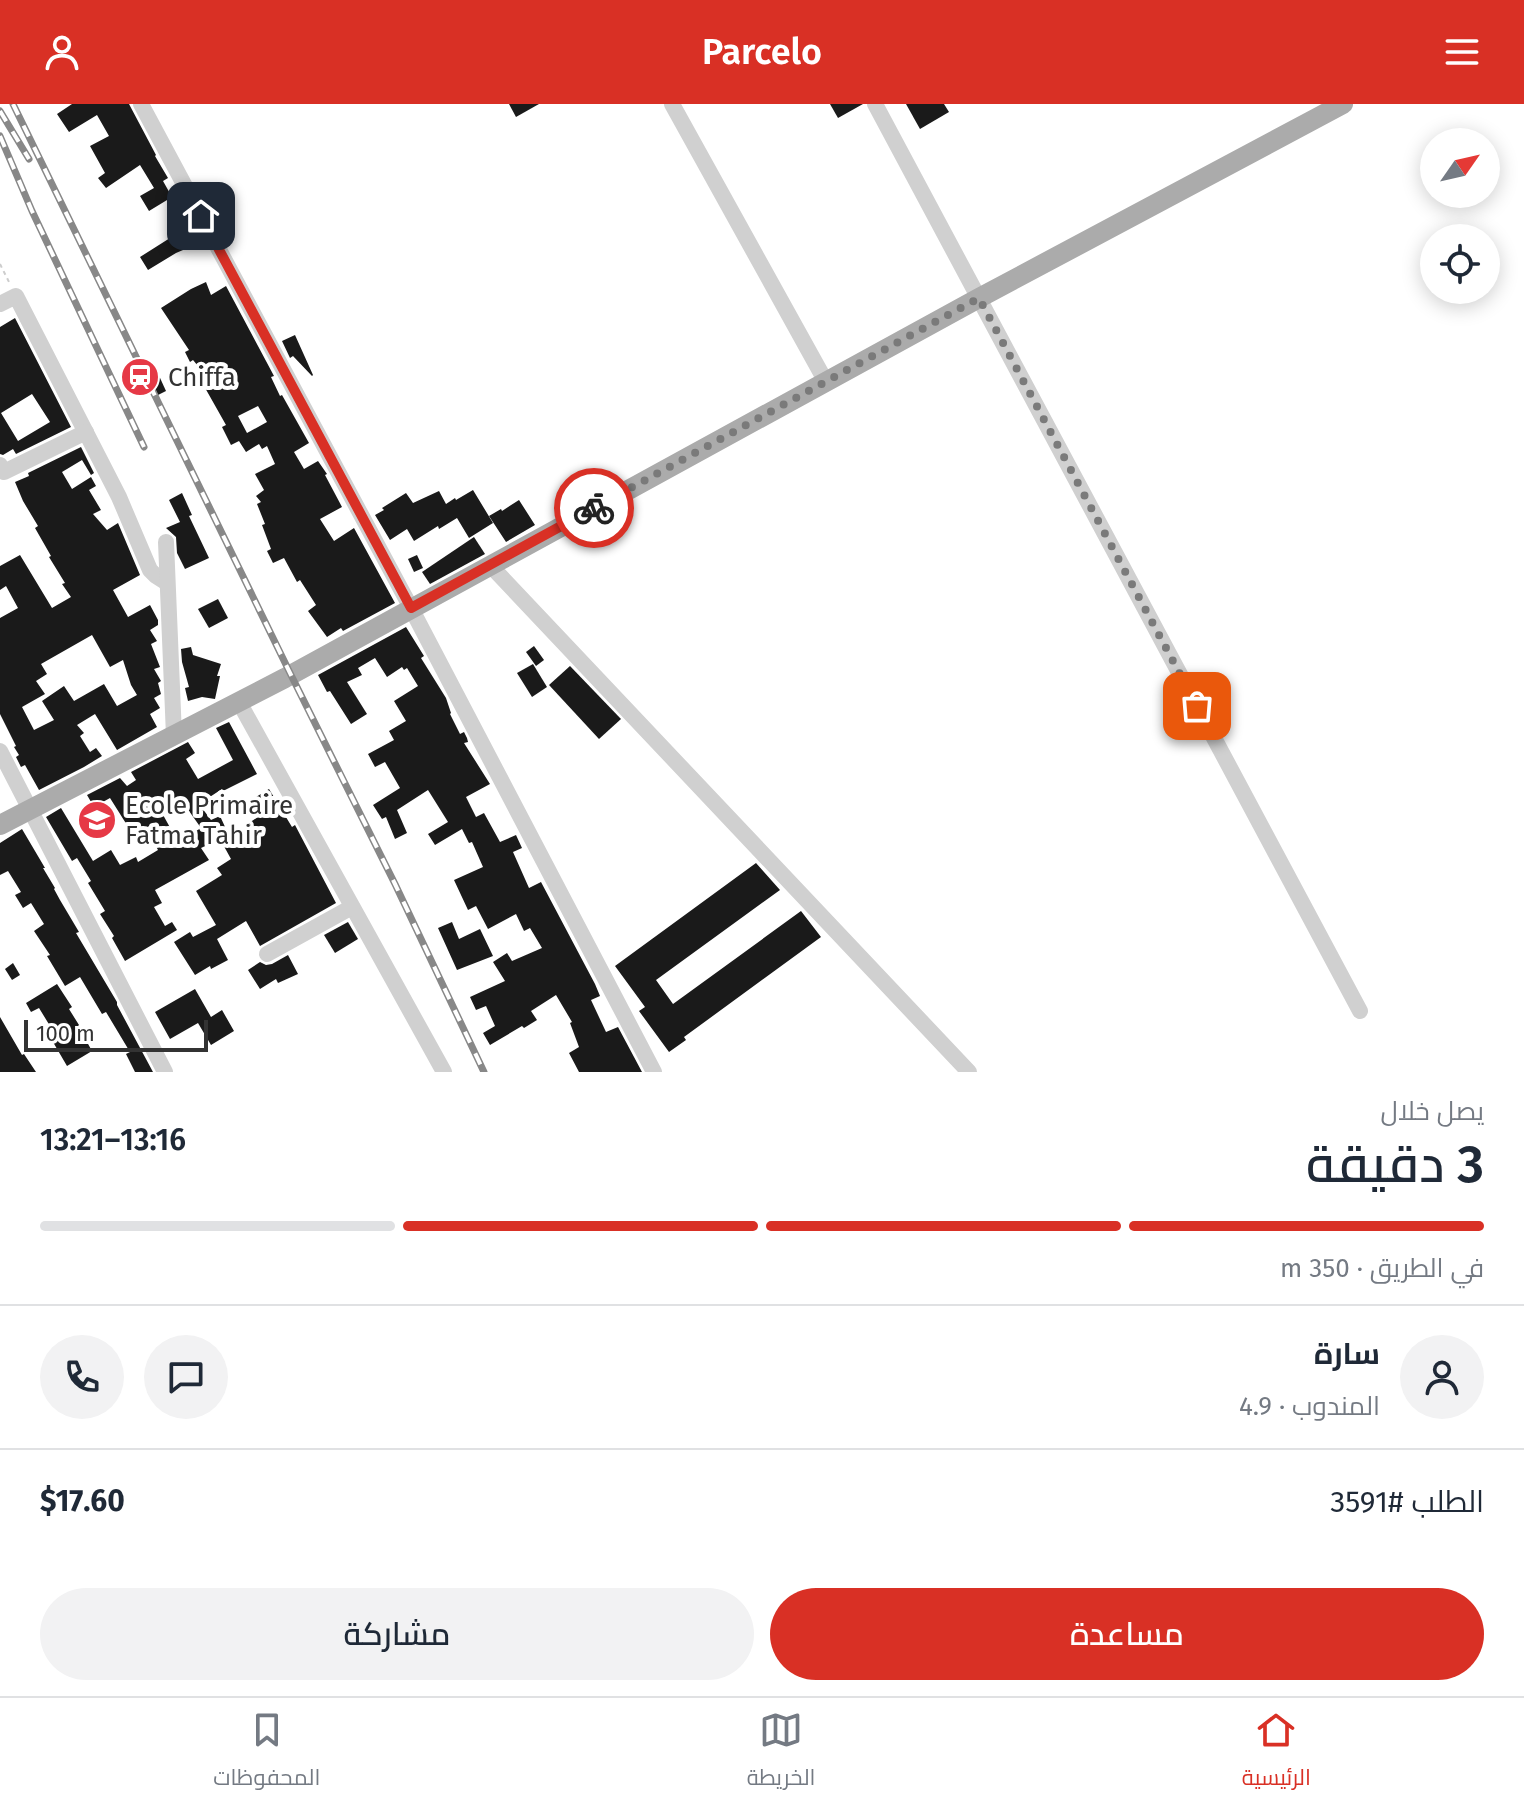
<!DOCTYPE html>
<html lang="ar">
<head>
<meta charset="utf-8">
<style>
  body { margin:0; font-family:"Fira Sans",Cairo,sans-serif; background:#f2f2f3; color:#1f2937; direction:rtl; height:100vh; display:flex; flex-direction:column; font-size:30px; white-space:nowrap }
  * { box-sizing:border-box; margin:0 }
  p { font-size:26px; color:#747a83 }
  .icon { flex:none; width:44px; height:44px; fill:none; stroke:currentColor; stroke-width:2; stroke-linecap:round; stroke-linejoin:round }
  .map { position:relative; height:968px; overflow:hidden; direction:ltr }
  .panel { display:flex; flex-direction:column; background:#fff; flex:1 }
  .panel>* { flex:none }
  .needle { width:52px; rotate:56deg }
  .buttons { position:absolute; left:1420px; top:24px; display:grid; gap:16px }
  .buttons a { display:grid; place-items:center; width:80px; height:80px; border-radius:50%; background:#fff; box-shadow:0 4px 20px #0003; font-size:40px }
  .scale { position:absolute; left:24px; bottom:20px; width:184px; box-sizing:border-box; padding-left:8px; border:4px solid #333; border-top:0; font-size:22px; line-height:28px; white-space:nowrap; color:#333; -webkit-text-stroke:6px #fff; paint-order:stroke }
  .pin { position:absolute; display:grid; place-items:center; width:68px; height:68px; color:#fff; margin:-34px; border-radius:16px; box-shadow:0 4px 12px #0006 }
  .courier { position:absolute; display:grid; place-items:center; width:80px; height:80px; margin:-40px; border:6px solid #d93025; border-radius:50%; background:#fff; color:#222; box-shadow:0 2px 10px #0007 }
  .headline em { font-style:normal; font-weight:600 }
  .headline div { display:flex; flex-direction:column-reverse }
  .headline { display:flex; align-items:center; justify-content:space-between; height:136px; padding:0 40px }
  h1 { font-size:52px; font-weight:600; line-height:60px }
  .bar { display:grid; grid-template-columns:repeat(4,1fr); gap:12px 8px; align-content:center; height:96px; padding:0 40px }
  .bar i { height:10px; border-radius:6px; background:#e0e1e3 }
  .bar .current { background:#d93025 }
  .bar p { grid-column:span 4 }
  .line { display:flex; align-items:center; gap:20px; padding:0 40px; border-top:2px solid #e0e1e3 }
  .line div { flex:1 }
  .round { display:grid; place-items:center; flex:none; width:84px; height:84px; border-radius:42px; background:#f2f2f3 }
  .primary-button { display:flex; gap:16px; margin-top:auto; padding:16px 40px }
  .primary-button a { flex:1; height:92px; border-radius:48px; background:#d93025; color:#fff; font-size:32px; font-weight:600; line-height:92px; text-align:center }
  .primary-button a+a { background:#f2f2f3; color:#1f2937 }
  header { display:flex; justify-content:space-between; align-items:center; height:104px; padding:0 40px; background:#d93025; color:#fff; font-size:36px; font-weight:600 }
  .dock { display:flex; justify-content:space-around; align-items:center; height:112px; border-top:2px solid #e0e1e3; background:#fff; font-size:22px; color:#747a83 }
  .dock a { display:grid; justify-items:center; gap:4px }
  .dock .current { color:#d93025 }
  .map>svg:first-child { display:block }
</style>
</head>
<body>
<header><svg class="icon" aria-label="menu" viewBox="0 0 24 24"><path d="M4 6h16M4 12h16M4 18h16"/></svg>Parcelo<svg class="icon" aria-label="person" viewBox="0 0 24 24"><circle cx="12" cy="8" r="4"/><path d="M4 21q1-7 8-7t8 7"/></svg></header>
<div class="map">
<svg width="1524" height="968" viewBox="0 0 1524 968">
  <rect width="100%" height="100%" fill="#fff"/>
  <g fill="#1a1a1a" fill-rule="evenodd">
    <path d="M72 0H129L156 51 155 52 168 74 163 77 172 93 149 107 140 92 154 84 140 61 106 84 98 74 105 69 90 42 109 32 97 11 69 28 57 10Z"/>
    <path d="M509 0H539L516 13Z"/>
    <path d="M830 0H863L838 14Z"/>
    <path d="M906 0H944L949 8 920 25Z"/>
    <path d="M191 126 197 140 176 149 148 166 140 153 170 134 171 135Z"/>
    <path d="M206 178 211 191 226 182 274 272 271 273 280 292 282 291 309 339 294 348 304 365 318 357 327 370 325 371 342 403 320 415 334 437 354 424 395 499 343 527 341 524 327 533 308 507 316 501 300 476 297 478 284 454 273 459 267 447 271 445 262 421 265 420 257 400 261 398 256 392 264 386 255 370 275 360 267 342 262 345 259 340 246 348 239 337 231 341 222 323 226 321 204 282 206 281 198 262 193 256 190 258 185 248 189 246 161 204 191 185ZM258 302 267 318 247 329 238 312Z"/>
    <path d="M15 214 71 323 16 350 13 345 3 351 0 350V223ZM32 290 50 318 18 337 1 309Z"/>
    <path d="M295 231 313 271 312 272 293 252 290 254 282 237Z"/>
    <path d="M155 263 166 287 158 291 146 267Z"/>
    <path d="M81 343 94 369 91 371 82 356 62 368 72 385 91 373 96 382 89 386 101 406 93 410 107 426 118 419 140 471 113 486 128 513 150 501 158 516V521L150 526 157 537 151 540 160 563 154 565 161 577 158 579 161 590 154 594 160 604 150 610 157 623 117 646 95 610 77 621 84 629 80 632 90 648 96 644 102 652 84 663 39 686 25 661 21 663 16 653 19 651 14 643 16 642 0 610V514L18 504 6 482 0 486V462L20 451 52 504 71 493 62 480 65 479 49 453 51 452 35 424 38 422 23 397 15 378 29 372 28 369ZM92 531 110 563 123 556 131 581 137 591 117 602 104 580 74 597 64 582 42 597 54 616 34 626 22 603 45 590 36 577 47 570 41 560Z"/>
    <path d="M473 386 493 419 469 434 457 414 439 425 438 422 414 437 407 425 390 436 375 411 384 406 382 404 406 389 413 399 439 387 446 400 455 394 456 396Z"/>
    <path d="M182 389 192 411 189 412 209 454 185 465 177 449 176 433 166 424 180 418 169 396Z"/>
    <path d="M519 396 535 421 506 438 489 412 501 405 502 407Z"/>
    <path d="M474 433 485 450 430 480 422 468Z"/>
    <path d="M417 451 423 464 414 468 408 455Z"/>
    <path d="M218 495 228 514 209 524 198 505Z"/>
    <path d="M406 523 424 552 421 554 446 594 451 609 450 610 460 630 464 628 467 634 468 638 464 639 490 680 466 693 476 713 484 709 500 738 516 731 522 744 513 748 529 784 541 778 595 880 600 892 591 896 606 928 618 923 642 968H579L569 949 579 943 570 919 572 918 556 891 531 907 537 916 524 924 522 922 490 941 483 929 495 922 486 902 476 906 470 893 505 877 493 858 507 849 512 857 542 844 530 824 524 827 516 810 488 825 476 802 468 806 454 776 483 763 472 738 469 739 462 725 435 741 428 730 448 718 428 686 397 706 407 729 395 735 386 713 382 715 373 701 400 684 385 658 375 663 368 650 394 636 389 627 406 617 394 597 418 582 407 564 404 566 402 563 387 573 375 554 358 564 362 571 347 578 367 610 351 620 330 587 327 588 318 571Z"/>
    <path d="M534 542 544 556 536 562 526 548Z"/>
    <path d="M191 543 193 551 221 560 217 572H220L215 595 202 593 188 597 185 584 189 583 182 558 181 545Z"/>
    <path d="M533 560 547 583 532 593 517 569Z"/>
    <path d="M570 562 621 615 599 635 549 581Z"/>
    <path d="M229 618 257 670 223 687 222 685 199 700 211 716 220 712 232 738 256 730 249 719 258 713 248 698 269 685 292 723 295 721 336 799 260 842 246 817 217 835 228 856 211 865 210 862 195 871 174 838 190 828 193 833 216 821 196 787 222 771 217 764 231 755 220 735 201 744 209 756 155 786 162 799 154 803 165 822 172 818 177 826 125 857 112 834 114 832 100 810 105 807 88 779 91 777 77 754 72 757 46 713 61 704 93 757 111 746 120 761 136 753 138 758 158 746 149 730 137 737 110 694 94 703 87 691 120 674 127 682 136 676 131 668 188 638 195 649 186 655 198 675 233 656 216 624ZM182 697 201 724 178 738 162 709Z"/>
    <path d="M22 725 45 764H43L55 784 54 785 60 796 79 828 76 829 117 898V901L153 968H135L126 950 130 948 106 908 102 910 80 873 65 882 47 852 50 851 34 827 44 820 31 799 23 804 15 791 21 788 8 767 0 771V739Z"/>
    <path d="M756 759 780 786 656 876 673 900 801 807 821 833 684 933 686 936 669 948 639 907 645 903 615 862Z"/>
    <path d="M348 818 358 835 335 849 324 831Z"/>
    <path d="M452 818 459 835 480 825 493 852 457 866 438 824Z"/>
    <path d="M288 851 298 870 278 879 276 875 260 885 248 866 260 858 266 861 272 860Z"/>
    <path d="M13 859 20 871 12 876 5 865Z"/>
    <path d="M57 880 72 903 69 905 79 921 78 922 92 947 67 962 53 938 58 935 39 904 31 908 26 899Z"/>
    <path d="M195 885 211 913 222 906 234 927 211 941 198 919 170 935 155 908Z"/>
    <path d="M0 913 22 951 24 950 36 968H0Z"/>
  </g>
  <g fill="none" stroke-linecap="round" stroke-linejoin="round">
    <path stroke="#cdcdcd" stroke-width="2" stroke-dasharray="4 4" stroke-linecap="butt" d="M0 160 10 180"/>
    <g stroke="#d0d0d0" stroke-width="16">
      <path d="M141 0 411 504 654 968"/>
      <path d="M672 0 826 278"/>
      <path d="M875 0 1360 907"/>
      <path d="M0 200 16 192 119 393 150 466 156 472 167 479"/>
      <path d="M0 361 4 368 86 328"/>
      <path d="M166 438 174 632"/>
      <path d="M490 461 969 968"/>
      <path d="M239 598 444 968"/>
      <path d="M0 647 165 968"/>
      <path d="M267 850 352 803"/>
    </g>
    <path stroke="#ababab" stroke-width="20" d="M0 721 285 574 979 194 1343 0"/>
    <defs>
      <g id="rail">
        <path d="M13 0 291 571 395 780 484 968"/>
        <path d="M0 7 29 55"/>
        <path d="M0 32 32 107 144 343"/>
      </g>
    </defs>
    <use href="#rail" stroke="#888" stroke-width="7"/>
    <use href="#rail" stroke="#fff" stroke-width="4" stroke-dasharray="12" stroke-linecap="butt"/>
  </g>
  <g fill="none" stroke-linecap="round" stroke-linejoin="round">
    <path stroke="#7a7a7a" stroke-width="8" stroke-dasharray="0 14.4" d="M594 404 979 194 1197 602"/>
    <path stroke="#d93025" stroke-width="10" d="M201 112 411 504 594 404"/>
  </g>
  <defs>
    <symbol id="station-disc" viewBox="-11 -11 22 22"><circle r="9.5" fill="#e63946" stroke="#fff"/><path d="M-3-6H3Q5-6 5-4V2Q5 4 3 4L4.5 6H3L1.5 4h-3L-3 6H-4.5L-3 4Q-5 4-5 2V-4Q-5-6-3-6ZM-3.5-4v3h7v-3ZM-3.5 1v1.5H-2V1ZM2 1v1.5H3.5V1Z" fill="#fff"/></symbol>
    <symbol id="school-disc" viewBox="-11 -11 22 22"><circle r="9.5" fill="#e63946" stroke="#fff"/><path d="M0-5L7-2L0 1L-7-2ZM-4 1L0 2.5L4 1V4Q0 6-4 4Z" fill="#fff"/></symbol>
  </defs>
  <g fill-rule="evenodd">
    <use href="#station-disc" x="118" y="251" width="44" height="44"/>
    <use href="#school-disc" x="75" y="694" width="44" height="44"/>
  </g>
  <g text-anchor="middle" stroke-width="8" stroke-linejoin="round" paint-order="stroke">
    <g font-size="26" fill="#333" stroke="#fff" text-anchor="start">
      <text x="168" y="282">Chiffa</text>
      <text x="125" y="710">Ecole Primaire<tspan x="125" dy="30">Fatma Tahir</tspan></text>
    </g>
  </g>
</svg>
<div class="buttons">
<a><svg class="needle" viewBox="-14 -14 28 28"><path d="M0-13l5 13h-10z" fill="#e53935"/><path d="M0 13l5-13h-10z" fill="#747a83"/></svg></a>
<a><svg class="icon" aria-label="locate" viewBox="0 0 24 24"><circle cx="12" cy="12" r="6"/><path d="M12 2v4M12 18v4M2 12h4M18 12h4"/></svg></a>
</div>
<div class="scale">100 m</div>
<div class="pin" style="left:1197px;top:602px;background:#ea580c"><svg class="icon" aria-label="bag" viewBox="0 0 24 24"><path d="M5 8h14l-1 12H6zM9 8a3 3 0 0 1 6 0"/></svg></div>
<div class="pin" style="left:201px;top:112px;background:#1f2937"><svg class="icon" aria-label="home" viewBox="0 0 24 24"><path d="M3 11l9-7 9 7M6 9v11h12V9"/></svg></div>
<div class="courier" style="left:594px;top:404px"><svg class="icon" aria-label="bike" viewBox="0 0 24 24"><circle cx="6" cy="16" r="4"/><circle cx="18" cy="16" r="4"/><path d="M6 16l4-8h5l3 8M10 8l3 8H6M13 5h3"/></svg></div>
</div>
<section class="panel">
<div class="headline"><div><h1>3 دقيقة</h1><p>يصل خلال</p></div><em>13:16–13:21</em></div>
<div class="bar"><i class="current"></i><i class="current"></i><i class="current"></i><i></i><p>في الطريق · 350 m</p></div>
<div class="line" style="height:144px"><a class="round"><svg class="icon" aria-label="person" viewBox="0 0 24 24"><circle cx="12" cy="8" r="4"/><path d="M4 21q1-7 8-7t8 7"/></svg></a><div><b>سارة</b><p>المندوب · 4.9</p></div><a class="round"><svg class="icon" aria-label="chat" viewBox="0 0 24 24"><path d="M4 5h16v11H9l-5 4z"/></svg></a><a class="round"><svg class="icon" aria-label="phone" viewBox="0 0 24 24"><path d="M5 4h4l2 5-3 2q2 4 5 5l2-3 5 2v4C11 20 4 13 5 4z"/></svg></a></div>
<div class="line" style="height:104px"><div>الطلب #3591</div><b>$17.60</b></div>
<div class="primary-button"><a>مساعدة</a><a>مشاركة</a></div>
</section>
<nav class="dock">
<a class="current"><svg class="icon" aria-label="home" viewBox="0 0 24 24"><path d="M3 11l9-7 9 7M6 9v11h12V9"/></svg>الرئيسية</a>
<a><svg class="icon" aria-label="map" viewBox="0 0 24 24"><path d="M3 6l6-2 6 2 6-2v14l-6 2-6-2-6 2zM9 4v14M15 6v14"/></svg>الخريطة</a>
<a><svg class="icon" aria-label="saved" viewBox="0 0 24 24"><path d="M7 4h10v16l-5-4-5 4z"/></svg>المحفوظات</a>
</nav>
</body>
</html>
